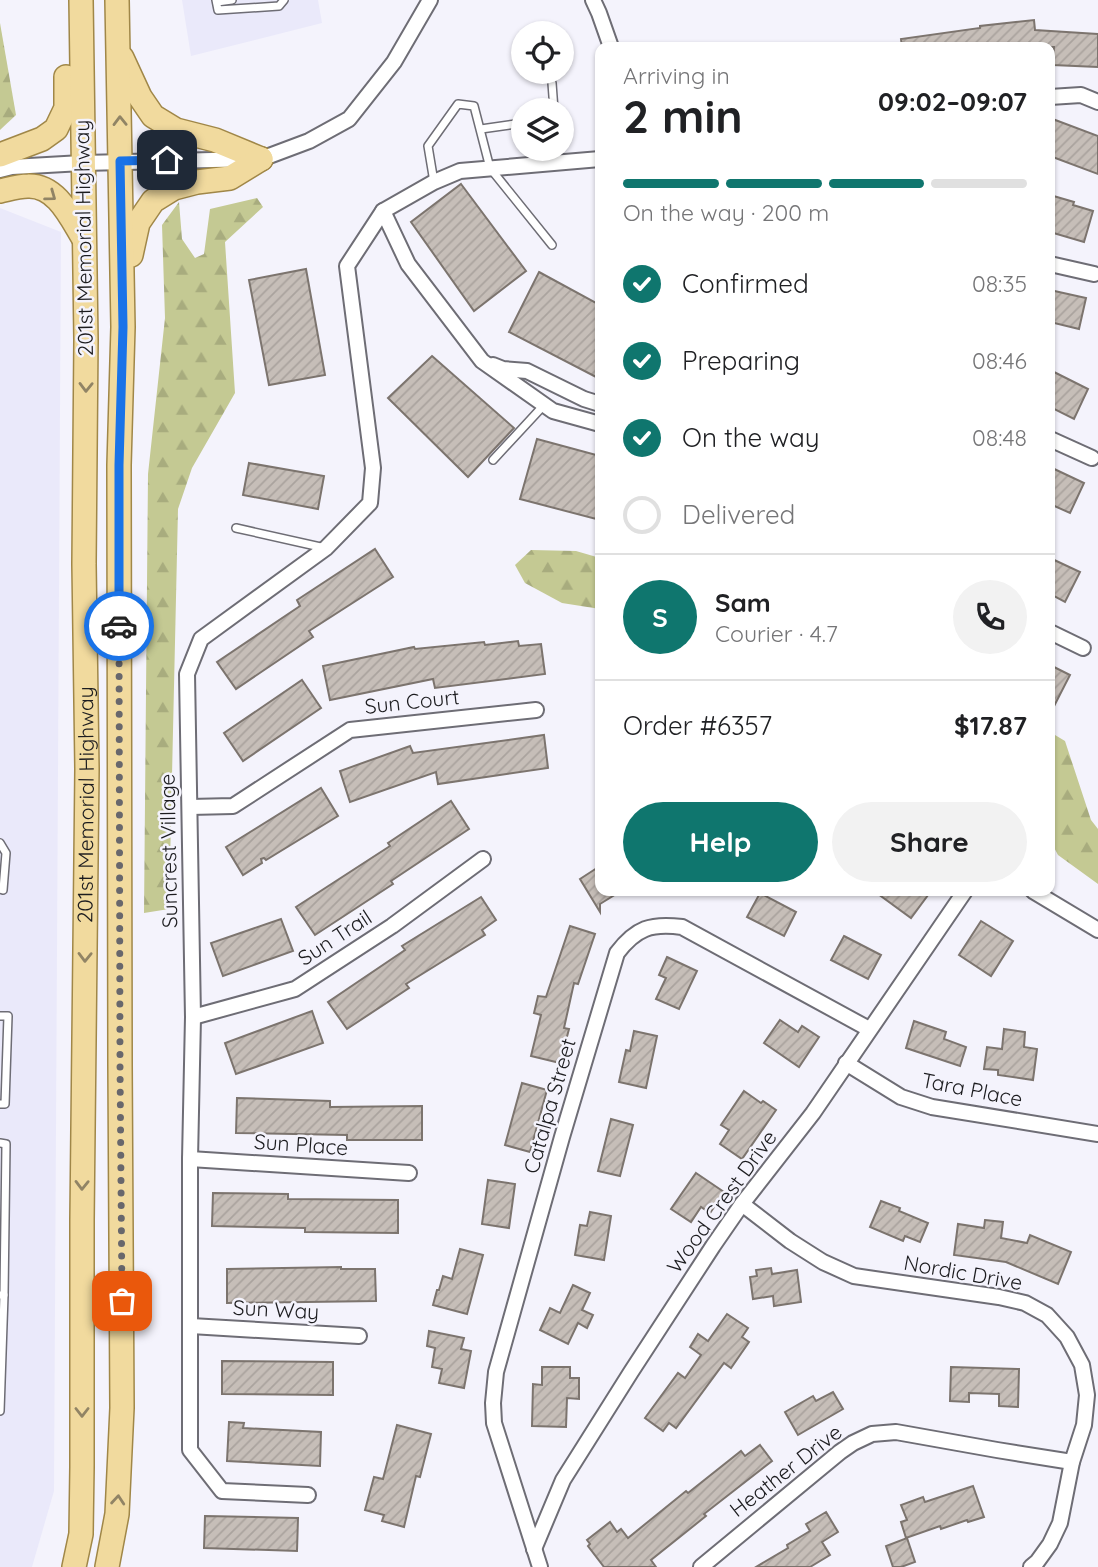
<!DOCTYPE html>
<html lang="en">
<head>
<meta charset="utf-8">
<style>
  body { margin:0; font-family:Quicksand,sans-serif; background:#f2f2f2; color:#202124; height:100vh; display:flex; flex-direction:column; font-size:26px; white-space:nowrap }
  * { box-sizing:border-box; margin:0 }
  p { font-size:23px; color:#757577 }
  .icon { flex:none; width:38px; height:38px; fill:none; stroke:currentColor; stroke-width:2; stroke-linecap:round; stroke-linejoin:round }
  .map { position:relative; flex:1; overflow:hidden }
  .drawer { position:absolute; left:595px; top:42px; width:460px; height:854px; display:flex; flex-direction:column; background:#fff; border-radius:14px; box-shadow:0 2px 5px #0004 }
  .drawer>* { flex:none }
  .controls { position:absolute; left:511px; top:21px; display:grid; gap:14px }
  .controls a { display:grid; place-items:center; width:63px; height:63px; border-radius:50%; background:#fff; box-shadow:0 2px 5px #0004; font-size:35px }
  .pin { position:absolute; display:grid; place-items:center; width:60px; height:60px; color:#fff; margin:-30px; border-radius:14px; box-shadow:0 4px 10px #0006 }
  .courier { position:absolute; display:grid; place-items:center; width:70px; height:70px; margin:-35px; border:5px solid #1a73e8; border-radius:50%; background:#fff; color:#222; box-shadow:0 2px 9px #0007 }
  .headline em { font-style:normal; font-weight:700 }
  .headline div { display:flex; flex-direction:column-reverse }
  .headline { display:flex; align-items:center; justify-content:space-between; height:119px; padding:0 28px }
  h1 { font-size:46px; font-weight:700; line-height:52px }
  .bar { display:grid; grid-template-columns:repeat(4,1fr); gap:10px 7px; align-content:center; height:84px; padding:0 28px }
  .bar i { height:9px; border-radius:5px; background:#e0e0e0 }
  .bar .on { background:#0f766e }
  .bar p { grid-column:span 4 }
  .line { display:flex; align-items:center; gap:18px; padding:0 28px; border-top:2px solid #e0e0e0 }
  .line div { flex:1 }
  .round { display:grid; place-items:center; flex:none; width:74px; height:74px; border-radius:37px; background:#f2f2f2 }
  ol { padding:0 28px; list-style:none }
  li { display:flex; align-items:center; gap:21px; height:77px }
  li p { margin-inline-start:auto }
  li .icon { padding:7px; border-radius:50%; background:#0f766e; color:#fff; stroke-width:4 }
  li:last-child { color:#757577 }
  li i { width:38px; height:38px; border:4px solid #e0e0e0; border-radius:50% }
  .action { display:flex; gap:14px; margin-top:auto; padding:14px 28px }
  .action a { flex:1; height:80px; border-radius:42px; background:#0f766e; color:#fff; font-size:28px; font-weight:700; line-height:80px; text-align:center }
  .action a+a { background:#f2f2f2; color:#202124 }
  .map>svg:first-child { display:block }
</style>
</head>
<body>
<div class="map">
<svg width="1098" height="1567" viewBox="0 0 1098 1567">
  <defs>
    <pattern id="forest-firs" width="22" height="20" patternUnits="userSpaceOnUse" patternTransform="scale(1.75)"><rect width="22" height="20" fill="#c4c993"/><path d="M5 1l3.5 6h-7zM16 11l3.5 6h-7z" fill="#a8ac7e"/></pattern>
    <pattern id="building-hatch" width="6" height="6" patternUnits="userSpaceOnUse" patternTransform="scale(1.75)"><rect width="6" height="6" fill="#c6beb8"/><path d="M-1 1l2-2M0 6l6-6M5 7l2-2" fill="none" stroke="#aaa39e"/></pattern>
  </defs>
  <rect width="100%" height="100%" fill="#f4f3fc"/>
  <g fill="#eae9fa">
    <path d="M182 0H318L322 23 191 56Z"/>
    <path d="M0 208 61 232 54 1491 32 1567H0Z"/>
  </g>
  <g fill="url(#forest-firs)">
    <path d="M0 23 16 115 0 130Z"/>
    <path d="M257 198 263 207 225 242 235 393 192 468 178 509 169 909 144 913 148 474 165 318 162 225 179 202 182 239 195 258 204 254 210 209Z"/>
    <path d="M531 550 576 551 600 558V609L562 603 525 583 515 565Z"/>
    <path d="M1050 732 1065 741 1091 820 1098 829V884L1058 855 1050 840Z"/>
  </g>
  <g fill="url(#building-hatch)" stroke="#7c746e" stroke-width="2">
    <path d="M1034 20 1035 30 1098 34V67L1053 65 1054 47H902L901 39 980 28V26Z"/>
    <path d="M1050 118 1098 136V174L1050 156Z"/>
    <path d="M461 184 526 271 474 311 411 222Z"/>
    <path d="M1050 195 1074 202 1073 205 1093 211 1084 242 1050 232Z"/>
    <path d="M306 269 325 375 269 385 249 280Z"/>
    <path d="M539 272 600 305V379L509 332Z"/>
    <path d="M1050 290 1086 298 1079 329 1050 322Z"/>
    <path d="M432 356 514 428 468 477 388 398Z"/>
    <path d="M1050 370 1088 389 1074 419 1050 407Z"/>
    <path d="M537 439 600 456V520L520 499Z"/>
    <path d="M249 463 324 476 318 509 243 495Z"/>
    <path d="M1050 467 1084 483 1070 513 1050 504Z"/>
    <path d="M375 549 393 577 309 631 313 637 236 689 217 662 300 606 297 600Z"/>
    <path d="M1050 558 1080 572 1065 602 1050 594Z"/>
    <path d="M518 641 519 646 541 644 545 674 435 688 433 679 330 700 323 666 414 647 415 649 484 642 485 645Z"/>
    <path d="M1050 665 1070 675 1050 714Z"/>
    <path d="M302 680 321 708 243 761 224 733Z"/>
    <path d="M544 735 548 768 438 784 436 772 350 802 340 771 410 746 413 753Z"/>
    <path d="M321 788 338 816 266 860 264 858 261 859 262 863 243 875 226 847Z"/>
    <path d="M451 801 469 829 391 881 393 884 315 935 296 907 390 846 388 843Z"/>
    <path d="M600 866V891H621L600 904V912L580 879Z"/>
    <path d="M874 891H931L911 918Z"/>
    <path d="M760 893 796 912 784 936 747 917Z"/>
    <path d="M481 897 496 920 482 930 485 935 406 984 409 988 347 1029 328 1002 405 950 402 946Z"/>
    <path d="M281 919 293 951 223 976 211 943Z"/>
    <path d="M981 921 1013 941 991 976 959 955Z"/>
    <path d="M570 926 595 934 578 984 574 983 564 1028 569 1029 560 1063 531 1056 541 1015 534 1013 538 996 546 997Z"/>
    <path d="M844 936 881 955 868 979 831 960Z"/>
    <path d="M667 957 697 971 679 1009 656 999 666 978 659 975Z"/>
    <path d="M312 1011 323 1043 236 1074 225 1043Z"/>
    <path d="M780 1020 798 1032 802 1026 819 1037 799 1067 764 1043Z"/>
    <path d="M914 1021 946 1032 944 1039 966 1047 960 1066 906 1048Z"/>
    <path d="M1004 1029 1025 1032 1024 1047 1037 1049 1033 1080 998 1075V1070L984 1069 987 1047 1002 1049Z"/>
    <path d="M634 1031 657 1036 646 1088 619 1082 626 1050 630 1051Z"/>
    <path d="M522 1083 547 1090 530 1152 505 1145Z"/>
    <path d="M744 1091 761 1103 763 1101 776 1110 742 1159 720 1144 729 1130 721 1125Z"/>
    <path d="M237 1098 330 1101V1107L422 1106V1140H347V1135L236 1133Z"/>
    <path d="M611 1119 633 1125 620 1176 598 1171Z"/>
    <path d="M696 1173 724 1192 710 1213 701 1207 691 1222 671 1209Z"/>
    <path d="M488 1180 515 1184 509 1228 482 1224Z"/>
    <path d="M213 1193 288 1194V1199L398 1200V1233L305 1232V1228L212 1226Z"/>
    <path d="M881 1201 900 1208 899 1211 928 1223 920 1242 905 1236 903 1241 870 1227Z"/>
    <path d="M590 1212 611 1216 604 1260 575 1255 580 1225 587 1226Z"/>
    <path d="M985 1220 1003 1222 1001 1238 1027 1243 1030 1235 1071 1252 1058 1284 1006 1262 954 1255 958 1224 984 1228Z"/>
    <path d="M460 1249 483 1255 467 1314 433 1305 437 1290H439L443 1276 452 1279Z"/>
    <path d="M341 1267V1269H375L376 1301 227 1303V1269Z"/>
    <path d="M771 1268 772 1274 797 1270 801 1302 774 1306 773 1296 753 1299 750 1277 757 1276 756 1270Z"/>
    <path d="M573 1285 590 1293 582 1310 593 1315 587 1328 578 1323 568 1344 540 1330 550 1308 560 1313Z"/>
    <path d="M727 1314 748 1328 742 1337 749 1342 731 1368 724 1363 676 1428 669 1423 663 1431 645 1418 678 1373 685 1378 701 1355 690 1347 698 1334 708 1341Z"/>
    <path d="M429 1331 464 1338 461 1349 471 1351 464 1388 439 1383 442 1369 432 1367 435 1348 427 1346Z"/>
    <path d="M222 1361 333 1362V1395L222 1394Z"/>
    <path d="M542 1367H570V1378H579V1399L567 1398 566 1427 532 1426 533 1384 542 1385Z"/>
    <path d="M951 1367 1019 1369 1018 1407 999 1406V1394L969 1393V1402L950 1401Z"/>
    <path d="M833 1392 843 1409 798 1435 785 1412 813 1396 816 1401Z"/>
    <path d="M229 1422 244 1423 243 1428 321 1432 320 1466 227 1461Z"/>
    <path d="M397 1425 431 1434 420 1477 416 1476 404 1527 382 1521 384 1515 365 1510 374 1477 383 1479Z"/>
    <path d="M760 1445 772 1461 704 1514 706 1516 651 1560 656 1567H604L588 1546 590 1544 587 1540 610 1522 617 1532 621 1529 628 1538 686 1491 688 1493 741 1451 745 1456Z"/>
    <path d="M973 1486 984 1517 968 1522 967 1520 941 1529 940 1526 906 1538 901 1522 907 1520 901 1505 923 1497 925 1502Z"/>
    <path d="M826 1512 838 1532 822 1542 830 1555 810 1567H756L788 1548 787 1545 810 1531 806 1524Z"/>
    <path d="M205 1516 298 1518 297 1551 204 1548Z"/>
    <path d="M907 1538 915 1562 901 1567H893L886 1546Z"/>
  </g>
  <g fill="none" stroke-linecap="round" stroke-linejoin="round">
    <defs>
      <g id="service">
        <path d="M216 0 218 10 279 6 284 0"/>
        <path d="M217 2 232 0"/>
        <path d="M552 83 554 110"/>
        <path d="M481 129 523 123"/>
        <path d="M434 182 428 146 458 104 474 106 490 168 552 245"/>
        <path d="M493 460 544 405"/>
        <path d="M236 528 325 548"/>
        <path d="M0 843 6 853 3 890 0 889"/>
        <path d="M0 1016H8L5 1104H0"/>
        <path d="M0 1143 6 1144 4 1295"/>
        <path d="M0 1411 4 1295H1"/>
      </g>
      <g id="minor">
        <path d="M593 0 599 13 611 47"/>
        <path d="M1050 97 1081 95 1098 102"/>
        <path d="M0 170 12 167 82 163 261 159 309 141 349 119 394 62 430 0"/>
        <path d="M383 211 408 264 482 361 553 411 600 424"/>
        <path d="M1050 264 1094 274"/>
        <path d="M493 365 503 369 527 371 584 399 600 404"/>
        <path d="M1050 439 1092 458"/>
        <path d="M1050 632 1083 648"/>
        <path d="M190 807 233 806 350 730 536 710"/>
        <path d="M1033 891 1098 930"/>
        <path d="M193 1017 295 989 392 926 483 859"/>
        <path d="M846 1063 901 1097 932 1107 1098 1134"/>
        <path d="M190 1159 409 1173"/>
        <path d="M742 1204 790 1241 823 1262 854 1276 999 1297 1025 1303 1047 1315 1067 1337 1082 1365 1087 1395 1084 1425 1072 1462 1060 1523 1050 1544 1037 1562 1031 1567"/>
        <path d="M191 1326 359 1336"/>
        <path d="M308 1495 222 1491 190 1450V1159L193 1017 187 674 201 639 326 548 370 503 373 468 347 266 383 211 434 182 460 171 600 159"/>
        <path d="M534 1549 563 1480 631 1372 713 1246 742 1204 813 1113 965 891"/>
        <path d="M540 1567 494 1423 493 1403 496 1372 562 1137 617 953C636 928 651 923 682 927L869 1029"/>
        <path d="M701 1567 840 1452 853 1443 872 1434 896 1432 997 1450 1072 1462"/>
      </g>
      <g id="primary">
        <path d="M122 58 140 97 153 116 176 130 215 140 261 159"/>
        <path d="M0 155 42 139 56 129 66 108V77"/>
        <path d="M0 191C9 189 19 186 28 186 57 185 71 218 84 239"/>
        <path d="M131 255 138 223 153 201 174 188 197 182 230 178 261 159"/>
        <path id="s1" d="M74 1567 81 1534 82 1467V1220L87 769 84 564 86 340 81 0"/>
        <path d="M107 1567 117 1514 122 1408 120 1064 119 465 123 327 117 0"/>
      </g>
    </defs>
    <use href="#service" stroke="#6e6d75" stroke-width="10"/>
    <use href="#minor" stroke="#6e6d75" stroke-width="18"/>
    <use href="#primary" stroke="#a08748" stroke-width="26"/>
    <use href="#service" stroke="#fff" stroke-width="7"/>
    <use href="#minor" stroke="#fff" stroke-width="14"/>
    <use href="#primary" stroke="#f1da9e" stroke-width="23"/>
  </g>
  <defs><path id="oneway-chevron" d="M-2-3.5L2.5 0L-2 3.5" fill="none" stroke-width="1.6" stroke-linecap="round" stroke-linejoin="round" transform="scale(1.75)"/></defs>
  <g stroke="#918465">
    <use href="#oneway-chevron" transform="translate(120 121) rotate(-91)"/>
    <use href="#oneway-chevron" transform="translate(51 196) rotate(36)"/>
    <use href="#oneway-chevron" transform="translate(86 387) rotate(91)"/>
    <use href="#oneway-chevron" transform="translate(85 957) rotate(91)"/>
    <use href="#oneway-chevron" transform="translate(82 1185) rotate(91)"/>
    <use href="#oneway-chevron" transform="translate(82 1412) rotate(90)"/>
    <use href="#oneway-chevron" transform="translate(118 1500) rotate(-85)"/>
  </g>
  <g fill="none" stroke-linecap="round" stroke-linejoin="round">
    <path stroke="#68676c" stroke-width="7" stroke-dasharray="0 12.6" d="M119 626 120 1064 122 1301"/>
    <path stroke="#1a73e8" stroke-width="9" d="M119 626V465L123 327 120 161 167 160"/>
  </g>
  <g text-anchor="middle" stroke-width="5" stroke-linejoin="round" paint-order="stroke">
    <g font-size="21" fill="#1c1c1f" stroke="#f4f3fc">
      <text transform="translate(84 238) rotate(-91)" y="7">201st Memorial Highway</text>
      <text transform="translate(412 702) rotate(-6)" y="7">Sun Court</text>
      <text dy="7" stroke="none"><textPath href="#s1" startOffset="763">201st Memorial Highway</textPath></text>
      <text transform="translate(169 851) rotate(-91)" y="7">Suncrest Village</text>
      <text transform="translate(335 938) rotate(-33)" y="7">Sun Trail</text>
      <text transform="translate(972 1090) rotate(11)" y="7">Tara Place</text>
      <text transform="translate(550 1106) rotate(-74)" y="7">Catalpa Street</text>
      <text transform="translate(301 1145) rotate(4)" y="7">Sun Place</text>
      <text transform="translate(722 1202) rotate(-54)" y="7">Wood Crest Drive</text>
      <text transform="translate(963 1273) rotate(10)" y="7">Nordic Drive</text>
      <text transform="translate(276 1310) rotate(3)" y="7">Sun Way</text>
      <text transform="translate(786 1471) rotate(-38)" y="7">Heather Drive</text>
    </g>
  </g>
</svg>
<div class="controls">
<a><svg class="icon" aria-label="locate" viewBox="0 0 24 24"><circle cx="12" cy="12" r="6"/><path d="M12 2v4M12 18v4M2 12h4M18 12h4"/></svg></a>
<a><svg class="icon" aria-label="layers" viewBox="0 0 24 24"><path d="M12 4l9 5-9 5-9-5zM3 14l9 5 9-5"/></svg></a>
</div>
<div class="pin" style="left:122px;top:1301px;background:#ea580c"><svg class="icon" aria-label="bag" viewBox="0 0 24 24"><path d="M5 8h14l-1 12H6zM9 8a3 3 0 0 1 6 0"/></svg></div>
<div class="pin" style="left:167px;top:160px;background:#1f2937"><svg class="icon" aria-label="home" viewBox="0 0 24 24"><path d="M3 11l9-7 9 7M6 9v11h12V9"/></svg></div>
<div class="courier" style="left:119px;top:626px"><svg class="icon" aria-label="car" viewBox="0 0 24 24"><path d="M5 17H2v-5l4-1 3-4h7l3 4 3 1v5h-3M9 17h6M6 11h13"/><circle cx="7" cy="17" r="2"/><circle cx="17" cy="17" r="2"/></svg></div>
<section class="drawer">
<div class="headline"><div><h1>2 min</h1><p>Arriving in</p></div><em>09:02–09:07</em></div>
<div class="bar"><i class="on"></i><i class="on"></i><i class="on"></i><i></i><p>On the way · 200 m</p></div>
<ol>
<li><svg class="icon" aria-label="check" viewBox="0 0 24 24"><path d="M5 12l5 5 9-10"/></svg>Confirmed<p>08:35</p></li>
<li><svg class="icon" aria-label="check" viewBox="0 0 24 24"><path d="M5 12l5 5 9-10"/></svg>Preparing<p>08:46</p></li>
<li><svg class="icon" aria-label="check" viewBox="0 0 24 24"><path d="M5 12l5 5 9-10"/></svg>On the way<p>08:48</p></li>
<li><i></i>Delivered</li>
</ol>
<div class="line" style="height:126px"><b class="round" style="background:#0f766e;color:#fff">S</b><div><b>Sam</b><p>Courier · 4.7</p></div><a class="round"><svg class="icon" aria-label="phone" viewBox="0 0 24 24"><path d="M5 4h4l2 5-3 2q2 4 5 5l2-3 5 2v4C11 20 4 13 5 4z"/></svg></a></div>
<div class="line" style="height:91px"><div>Order #6357</div><b>$17.87</b></div>
<div class="action"><a>Help</a><a>Share</a></div>
</section>
</div>
</body>
</html>
